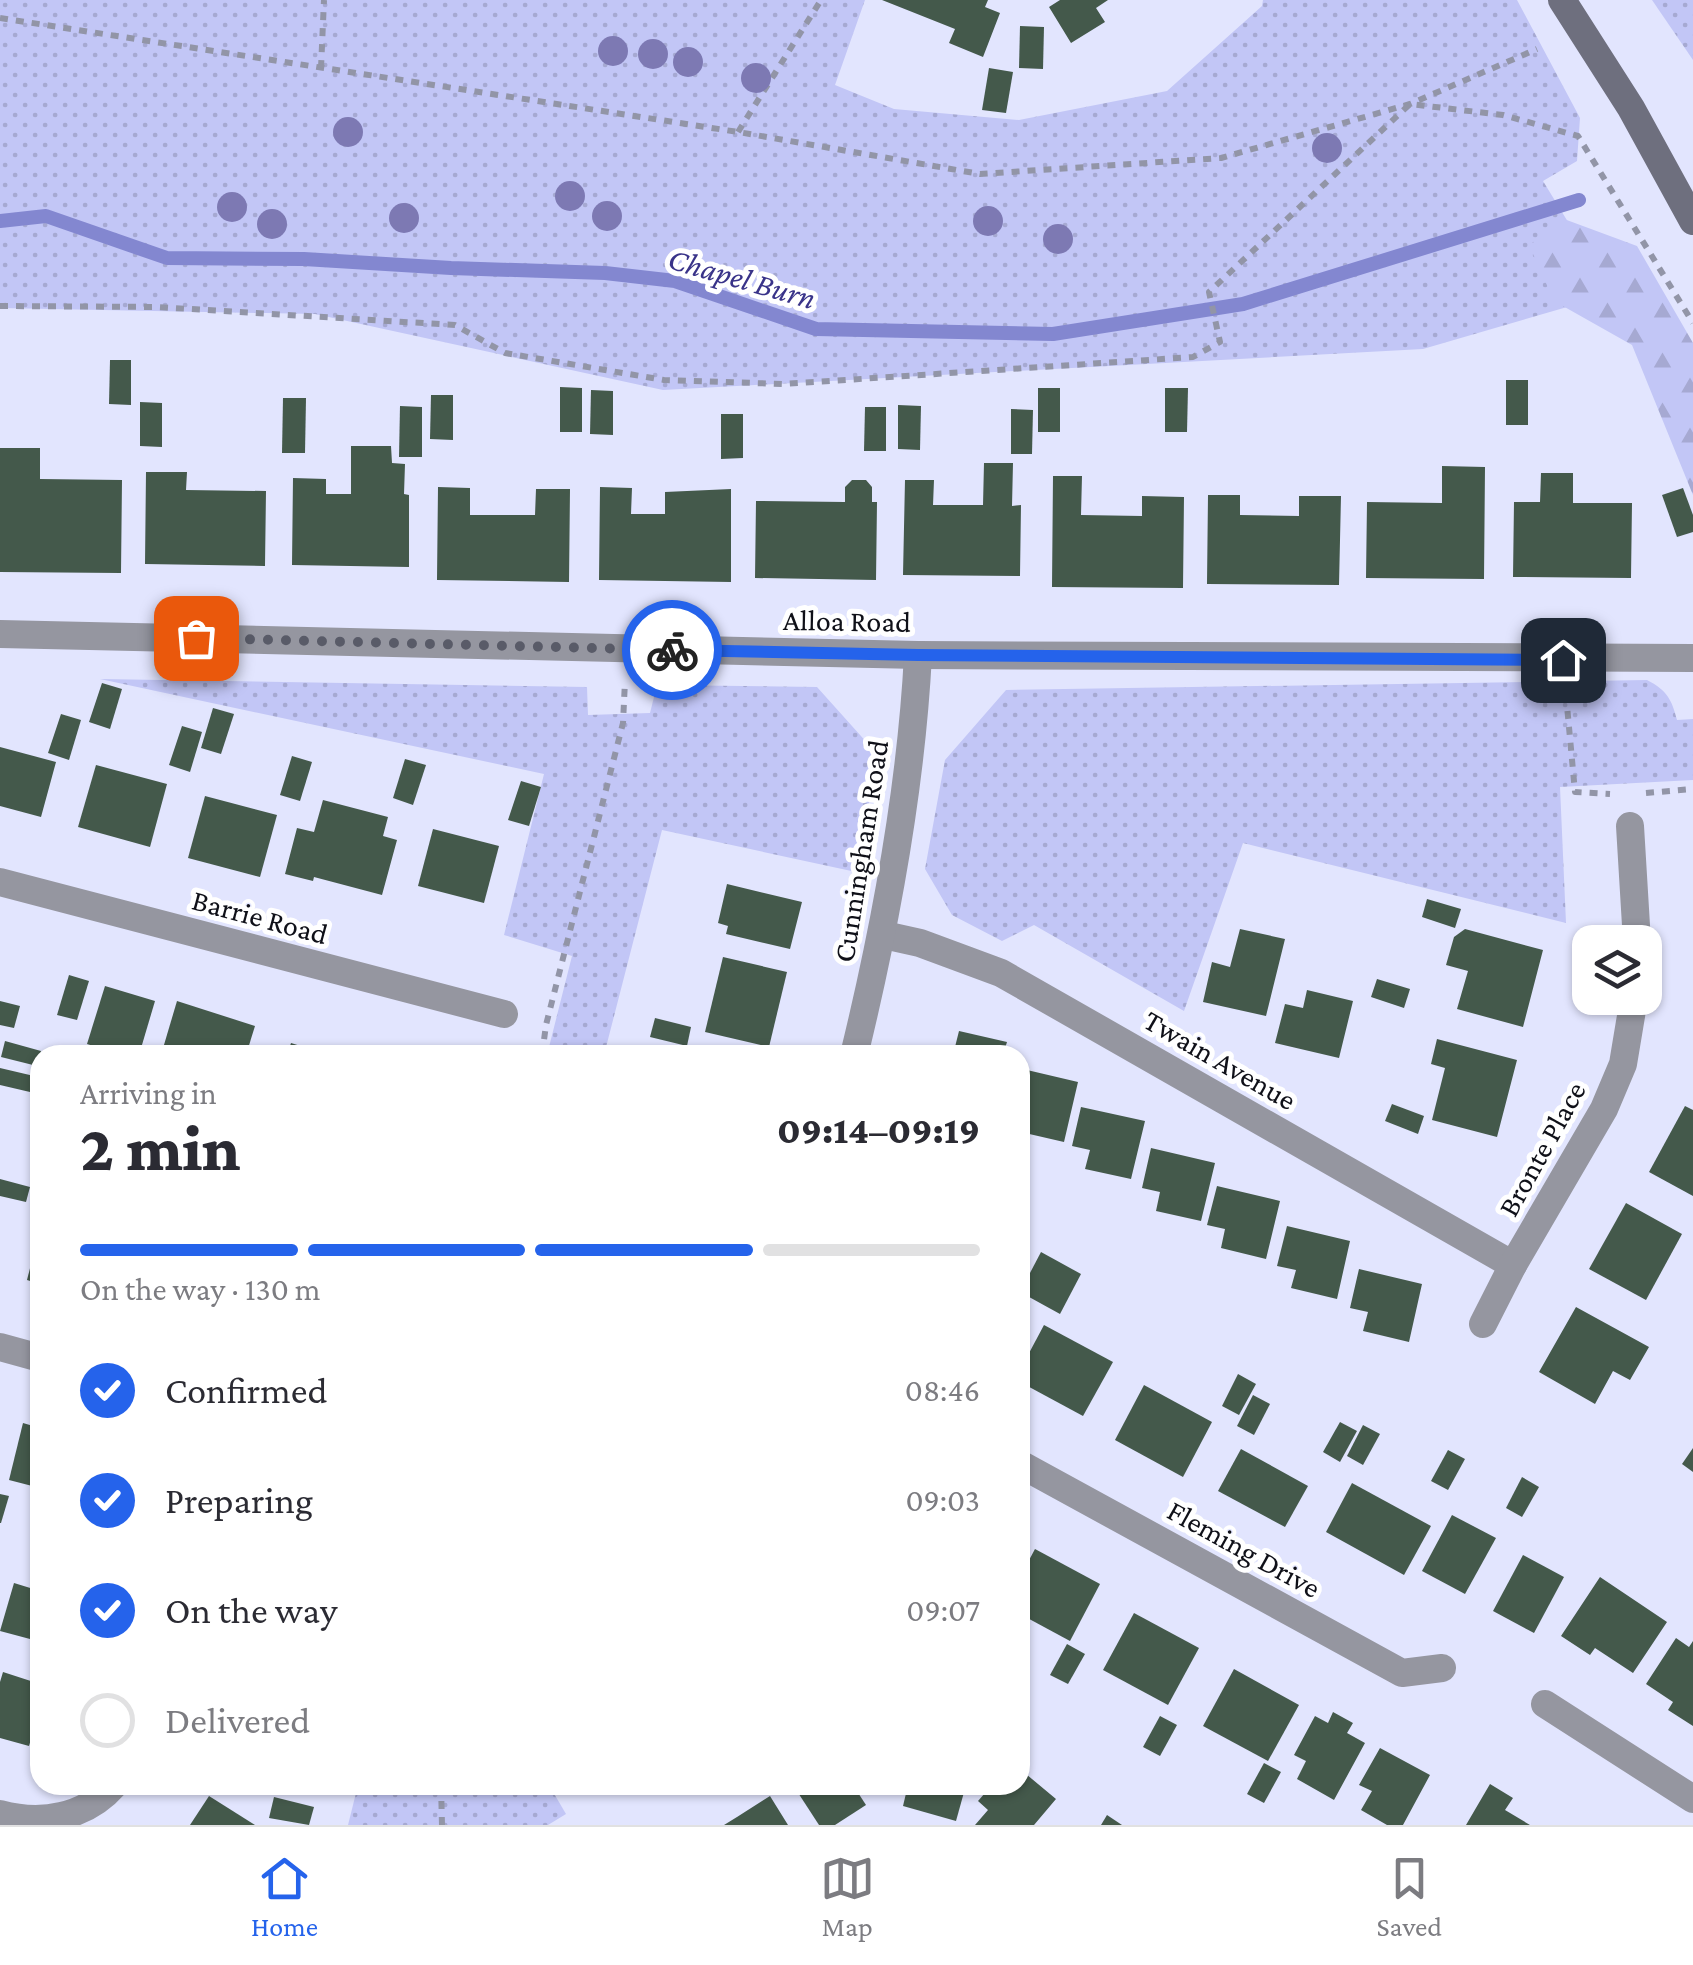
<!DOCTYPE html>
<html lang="en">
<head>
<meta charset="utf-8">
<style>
  body { margin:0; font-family:"Crimson Pro",serif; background:#f7f7f7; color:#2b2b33; height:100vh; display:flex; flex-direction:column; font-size:38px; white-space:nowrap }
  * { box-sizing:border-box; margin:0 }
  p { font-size:32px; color:#7c7c81 }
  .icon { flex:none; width:55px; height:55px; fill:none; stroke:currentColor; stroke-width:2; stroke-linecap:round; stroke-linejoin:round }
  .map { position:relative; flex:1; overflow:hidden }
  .side { position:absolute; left:30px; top:1045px; width:1000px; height:750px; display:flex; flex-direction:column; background:#fff; border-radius:30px; box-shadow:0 2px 8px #0004 }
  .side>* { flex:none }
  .buttons { position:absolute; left:1572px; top:925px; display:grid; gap:20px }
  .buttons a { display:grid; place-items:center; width:90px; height:90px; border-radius:20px; background:#fff; box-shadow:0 2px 8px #0004; font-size:50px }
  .pin { position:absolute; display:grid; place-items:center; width:85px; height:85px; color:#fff; margin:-42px; border-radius:20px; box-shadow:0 5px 15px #0006 }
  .courier { position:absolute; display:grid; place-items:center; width:100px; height:100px; margin:-50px; border:8px solid #2563eb; border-radius:50%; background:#fff; color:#222; box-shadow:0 2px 12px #0007 }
  .summary em { font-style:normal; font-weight:800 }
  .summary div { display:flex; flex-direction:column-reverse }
  .summary { display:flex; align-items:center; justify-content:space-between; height:170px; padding:0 50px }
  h1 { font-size:65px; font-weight:800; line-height:75px }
  .bar { display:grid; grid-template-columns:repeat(4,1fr); gap:15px 10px; align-content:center; height:120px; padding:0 50px }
  .bar i { height:12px; border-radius:8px; background:#e1e1e2 }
  .bar .active { background:#2563eb }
  .bar p { grid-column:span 4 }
  ol { padding:0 50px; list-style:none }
  li { display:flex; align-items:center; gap:30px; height:110px }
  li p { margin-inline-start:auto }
  li .icon { padding:10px; border-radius:50%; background:#2563eb; color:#fff; stroke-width:4 }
  li:last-child { color:#7c7c81 }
  li i { width:55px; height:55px; border:5px solid #e1e1e2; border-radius:50% }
  .dock { display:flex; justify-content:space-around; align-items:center; height:140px; border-top:2px solid #e1e1e2; background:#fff; font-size:28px; color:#7c7c81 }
  .dock a { display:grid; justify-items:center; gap:5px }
  .dock .active { color:#2563eb }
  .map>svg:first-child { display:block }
</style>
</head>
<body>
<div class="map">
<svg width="1693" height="1825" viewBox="0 0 1693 1825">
  <defs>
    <pattern id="grass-dots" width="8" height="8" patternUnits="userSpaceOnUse" patternTransform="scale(2.5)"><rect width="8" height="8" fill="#c2c6f6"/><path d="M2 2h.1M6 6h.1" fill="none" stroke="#a6a9d2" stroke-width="1.8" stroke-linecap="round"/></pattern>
    <pattern id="forest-firs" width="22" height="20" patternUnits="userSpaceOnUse" patternTransform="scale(2.5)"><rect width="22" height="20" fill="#c2c6f6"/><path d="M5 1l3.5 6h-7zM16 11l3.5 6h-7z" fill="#a6a9d2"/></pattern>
  </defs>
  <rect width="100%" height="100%" fill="#e2e5fe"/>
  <g fill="url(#grass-dots)">
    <path d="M0 0H865L835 85 894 109 1019 120 1167 91 1262 6 1263 0H1517L1580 118 1577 161 1543 181 1612 294 1423 349 663 390 315 314 0 308Z"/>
    <path d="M1652 0H1693V60Z"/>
    <path d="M100 679 587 687 588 715 650 713 657 685 817 687 878 755 856 872 662 830 604 1055H547L572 956 504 935 544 774Z"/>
    <path d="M1647 680C1667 690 1672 700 1677 720L1693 719V780L1560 787 1566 923 1243 843 1184 1011 1034 925 1002 941 952 915 925 869 945 760 1006 690Z"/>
    <path d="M358 1785H549L566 1814 548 1825H348Z"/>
  </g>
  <path fill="url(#forest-firs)" d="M1564 219 1637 246 1693 343V495L1632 345 1554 301 1529 245Z"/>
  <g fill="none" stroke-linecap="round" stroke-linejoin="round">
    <path stroke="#8387d0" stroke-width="14" d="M0 221 46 216 167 258 304 259 451 268 605 273 675 281 816 329 1053 334 1243 304 1579 200"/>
  </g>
  <g fill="#44594b">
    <path d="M882 0H988L985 7 1000 13 983 57 949 43 955 29Z"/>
    <path d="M1060 0H1108L1096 8 1105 22 1071 43 1049 7Z"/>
    <path d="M1020 26 1044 27 1043 69 1019 68Z"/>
    <path d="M989 68 1013 72 1006 113 982 110Z"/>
    <path d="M110 360H131V405L109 404Z"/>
    <rect x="1506" y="380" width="22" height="45"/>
    <path d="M560 387 582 388V432H560Z"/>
    <rect x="1038" y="388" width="22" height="44"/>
    <path d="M1165 388H1188L1187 432H1165Z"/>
    <path d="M591 390 613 391V435L590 434Z"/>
    <path d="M431 395H453V440L430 439Z"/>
    <path d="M283 398H306L305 453H282Z"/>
    <path d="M140 402 162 403V447L140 446Z"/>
    <path d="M898 405 921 406 920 450 898 449Z"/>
    <path d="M400 406 422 407V457H399Z"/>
    <path d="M865 407H886V451H864Z"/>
    <path d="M1011 409 1033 410 1032 454H1011Z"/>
    <path d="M721 414H743V458L721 459Z"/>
    <path d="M351 446H391L392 463 405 464 404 494 409 495V567L292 565 293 478 326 479V494H351Z"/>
    <path d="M0 448H40V479L122 480 121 573 0 572Z"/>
    <path d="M984 463H1013L1012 506 1021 505 1020 576 903 575 905 480H934L933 505H983Z"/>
    <path d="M1442 466 1485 467 1484 579 1366 578 1367 502 1442 503Z"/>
    <path d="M146 472H187L186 490 266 491 265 566 145 564Z"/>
    <path d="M1541 473H1573V503H1632L1631 578 1513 577 1514 502H1540Z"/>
    <path d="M1053 476H1082L1081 515 1142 516V496L1184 497 1183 588 1052 587Z"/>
    <path d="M852 480H866L872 487V502H877L876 580 755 578 756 501 845 502V487Z"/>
    <path d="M438 487 470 488V515H535L536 489H570L569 582 437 580Z"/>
    <path d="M600 487 632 488 631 514H665V492L731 489V582L599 580Z"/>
    <path d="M1683 488 1693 515V532L1677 537 1662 495Z"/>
    <path d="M1208 495H1240V515L1299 516V496H1341L1339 585 1207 584Z"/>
    <path d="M102 683 122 689 110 729 89 722Z"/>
    <path d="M213 708 234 714 221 754 201 748Z"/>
    <path d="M61 714 81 720 69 760 48 753Z"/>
    <path d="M182 726 202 732 190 772 169 765Z"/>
    <path d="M0 747 56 762 41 817 0 806Z"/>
    <path d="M292 756 312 762 300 801 280 795Z"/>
    <path d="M405 759 426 765 413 805 393 798Z"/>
    <path d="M96 765 167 784 150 847 78 827Z"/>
    <path d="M521 781 541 787 529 826 508 820Z"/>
    <path d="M205 796 277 815 260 877 188 858Z"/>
    <path d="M323 800 388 817 383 836 397 840 382 895 314 877 313 881 285 874 297 828 314 832Z"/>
    <path d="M433 829 499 846 484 903 418 886Z"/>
    <path d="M727 884 802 902 790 949 726 934 728 926 718 923Z"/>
    <path d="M1427 899 1461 909 1455 928 1422 917Z"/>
    <path d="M1240 929 1285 939 1266 1016 1203 1002 1212 962 1230 967Z"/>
    <path d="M1465 929 1543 950 1523 1027 1457 1009 1468 971 1446 965 1454 937Z"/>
    <path d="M723 957 787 972 769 1047 705 1032Z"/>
    <path d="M69 975 89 981 77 1020 57 1015Z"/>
    <path d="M1377 979 1410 989 1404 1008 1371 997Z"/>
    <path d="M105 986 155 1001 139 1055H122L87 1044Z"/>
    <path d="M1307 990 1353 1001 1339 1058 1275 1043 1285 1004 1303 1008Z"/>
    <path d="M0 1001 20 1006 14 1028 0 1025Z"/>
    <path d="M177 1001 255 1026 246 1055H161Z"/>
    <path d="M655 1018 691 1027 687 1046 650 1037Z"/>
    <path d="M959 1031 1007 1042 1003 1055H953Z"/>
    <path d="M1437 1039 1517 1060 1497 1137 1432 1120 1445 1068 1431 1064Z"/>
    <path d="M5 1041 41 1051 37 1066 1 1057Z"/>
    <path d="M291 1043 326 1054V1055H287Z"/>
    <path d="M0 1068 34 1076 30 1092 0 1085Z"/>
    <path d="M1027 1070 1078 1082 1064 1142 1025 1133 1020 1148V1073L1027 1074Z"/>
    <path d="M1392 1104 1424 1116 1418 1134 1385 1121Z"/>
    <path d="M1685 1106 1693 1110V1196L1649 1172Z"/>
    <path d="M1081 1107 1145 1121 1131 1179 1085 1169 1090 1150 1072 1146Z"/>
    <path d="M1151 1148 1215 1163 1201 1221 1156 1211 1160 1192 1142 1188Z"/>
    <path d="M40 1173V1207L30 1204Z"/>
    <path d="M0 1179 30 1187 26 1202 0 1196Z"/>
    <path d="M1217 1186 1280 1201 1266 1259 1221 1248 1225 1229 1207 1225Z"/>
    <path d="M1626 1203 1682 1234 1646 1300 1589 1269Z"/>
    <path d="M1287 1226 1350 1241 1337 1299 1291 1288 1296 1270 1277 1266Z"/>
    <path d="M39 1233H40V1284L27 1280Z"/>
    <path d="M1041 1252 1081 1274 1060 1314 1020 1292Z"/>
    <path d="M1359 1269 1422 1284 1409 1342 1363 1331 1368 1312 1350 1308Z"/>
    <path d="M1576 1307 1649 1347 1630 1380 1613 1371 1595 1404 1539 1372Z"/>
    <path d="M1044 1325 1113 1362 1083 1416 1020 1382V1370Z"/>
    <path d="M1238 1374 1256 1384 1239 1415 1222 1406Z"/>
    <path d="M1144 1385 1212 1422 1183 1477 1115 1440Z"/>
    <path d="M1253 1395 1270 1404 1254 1435 1237 1426Z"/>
    <path d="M1340 1422 1357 1431 1340 1462 1323 1452Z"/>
    <path d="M23 1423 40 1428V1488L9 1480Z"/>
    <path d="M1363 1425 1380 1434 1363 1465 1347 1456Z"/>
    <path d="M1693 1448V1472L1682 1464Z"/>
    <path d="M1241 1449 1308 1486 1285 1527 1218 1491Z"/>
    <path d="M1448 1450 1465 1459 1448 1490 1431 1481Z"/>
    <path d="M1522 1477 1539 1487 1522 1517 1506 1508Z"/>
    <path d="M1352 1483 1431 1526 1404 1575 1326 1532Z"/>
    <path d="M0 1494 9 1496 1 1523H0Z"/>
    <path d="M1452 1515 1496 1538 1465 1594 1422 1571Z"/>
    <path d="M1035 1549 1100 1584 1070 1641 1020 1614V1577Z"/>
    <path d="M1523 1555 1564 1577 1534 1633 1493 1611Z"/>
    <path d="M1600 1577 1667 1622 1633 1673 1595 1648 1590 1655 1561 1636Z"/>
    <path d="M14 1583 40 1591V1606L30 1639 0 1631Z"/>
    <path d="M1134 1613 1199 1648 1168 1705 1103 1670Z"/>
    <path d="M1676 1638 1689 1647 1693 1641V1726L1668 1710 1673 1702 1646 1684Z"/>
    <path d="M1067 1644 1085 1654 1068 1684 1050 1675Z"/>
    <path d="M1234 1669 1299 1705 1268 1761 1203 1726Z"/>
    <path d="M3 1672 40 1684V1720L37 1719 29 1746 0 1738V1682Z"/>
    <path d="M1333 1712 1353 1723 1347 1733 1365 1743 1334 1800 1297 1779 1306 1761 1294 1755 1315 1716 1328 1723Z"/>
    <path d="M1160 1716 1177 1725 1160 1756 1143 1747Z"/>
    <path d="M1380 1748 1430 1775 1403 1825H1387L1361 1810 1372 1791 1359 1785Z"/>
    <path d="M1264 1763 1281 1772 1264 1803 1247 1794Z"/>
    <path d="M1020 1769 1056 1799 1034 1825H975L988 1810 978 1801 992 1785 1005 1790 1009 1785H1020Z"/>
    <path d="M1490 1784 1513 1798 1505 1810 1530 1825H1466Z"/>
    <path d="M793 1785H853L866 1805 835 1825H819Z"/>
    <path d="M908 1785H966L956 1821 903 1806Z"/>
    <path d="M209 1796 255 1825H190Z"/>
    <path d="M770 1796 788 1825H724L737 1817Z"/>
    <path d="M274 1797 314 1807 309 1825 269 1818Z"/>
    <path d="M1107 1815 1122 1825H1101Z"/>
  </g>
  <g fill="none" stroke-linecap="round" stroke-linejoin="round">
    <g stroke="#9295a7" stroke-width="6" stroke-dasharray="8 8" stroke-linecap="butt">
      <path d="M0 18 738 132 980 174 1221 158 1410 104 1537 49"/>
      <path d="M321 68 324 0"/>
      <path d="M738 132 821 0"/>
      <path d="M0 306 157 307 455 325 505 353 664 380 784 384 1193 357 1220 342 1209 292 1410 104 1503 115 1578 136 1693 323"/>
      <path d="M1566 695 1575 792 1610 794"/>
      <path d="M1646 793 1693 789"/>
      <path d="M542 1055 546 1025 623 723 625 681"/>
      <path d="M441 1785 442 1825"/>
    </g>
    <g stroke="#9596a0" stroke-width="28">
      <path d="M0 634 918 655 1693 658"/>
      <path d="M1630 826 1637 942"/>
      <path d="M0 882 504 1014"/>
      <path d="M884 935 920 943 1001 973 1513 1265"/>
      <path d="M854 1055C886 924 911 790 918 655"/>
      <path d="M1483 1324 1513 1265 1604 1109 1623 1064 1634 998"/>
      <path d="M0 1347 40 1358"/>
      <path d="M1020 1464 1402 1673 1442 1668"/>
      <path d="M1545 1704 1693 1799"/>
      <path d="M0 1814C41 1825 85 1818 114 1785"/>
    </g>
    <path stroke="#6e6f7e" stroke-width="28" d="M1562 0 1631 108 1693 221"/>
  </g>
  <g fill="#7d79b3">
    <circle cx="613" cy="51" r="15"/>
    <circle cx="653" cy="54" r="15"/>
    <circle cx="688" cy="62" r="15"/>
    <circle cx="756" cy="78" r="15"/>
    <circle cx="348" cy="132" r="15"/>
    <circle cx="1327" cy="148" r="15"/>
    <circle cx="570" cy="196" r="15"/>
    <circle cx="232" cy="207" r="15"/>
    <circle cx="607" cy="216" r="15"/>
    <circle cx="404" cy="218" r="15"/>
    <circle cx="988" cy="221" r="15"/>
    <circle cx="272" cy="224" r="15"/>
    <circle cx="1058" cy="239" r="15"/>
  </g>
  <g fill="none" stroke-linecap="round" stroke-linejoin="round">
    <path stroke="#595b68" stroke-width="10" stroke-dasharray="0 18" d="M196 638 672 650"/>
    <path stroke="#2563eb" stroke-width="12" d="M672 650 918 655 1563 660"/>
  </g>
  <g text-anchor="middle" stroke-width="10" stroke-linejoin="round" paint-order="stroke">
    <g font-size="30" fill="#0f1018" stroke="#fff">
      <text transform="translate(847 621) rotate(1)" y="10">Alloa Road</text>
      <text transform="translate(861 851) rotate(-81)" y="10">Cunningham Road</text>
      <text transform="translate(260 917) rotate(15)" y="10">Barrie Road</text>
      <text transform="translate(1220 1060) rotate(30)" y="10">Twain Avenue</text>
      <text transform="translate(1542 1149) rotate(-61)" y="10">Bronte Place</text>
      <text transform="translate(1244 1549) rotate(29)" y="10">Fleming Drive</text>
    </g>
    <g font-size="32" font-style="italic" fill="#393389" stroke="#fff">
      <text transform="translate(742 278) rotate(16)" y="11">Chapel Burn</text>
    </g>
  </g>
</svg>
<div class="buttons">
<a><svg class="icon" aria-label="layers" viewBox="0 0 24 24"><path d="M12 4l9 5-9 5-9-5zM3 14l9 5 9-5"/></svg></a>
</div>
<div class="pin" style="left:196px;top:638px;background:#ea580c"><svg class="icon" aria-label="bag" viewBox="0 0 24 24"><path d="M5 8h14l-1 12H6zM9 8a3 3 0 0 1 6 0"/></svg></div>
<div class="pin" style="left:1563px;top:660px;background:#1f2937"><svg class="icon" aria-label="home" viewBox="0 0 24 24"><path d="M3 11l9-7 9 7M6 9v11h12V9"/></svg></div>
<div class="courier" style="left:672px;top:650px"><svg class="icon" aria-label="bike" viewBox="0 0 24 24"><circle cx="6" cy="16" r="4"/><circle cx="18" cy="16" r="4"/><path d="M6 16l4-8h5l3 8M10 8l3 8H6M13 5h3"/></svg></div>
<section class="side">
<div class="summary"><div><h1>2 min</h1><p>Arriving in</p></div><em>09:14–09:19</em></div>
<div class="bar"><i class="active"></i><i class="active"></i><i class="active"></i><i></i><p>On the way · 130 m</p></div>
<ol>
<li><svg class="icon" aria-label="check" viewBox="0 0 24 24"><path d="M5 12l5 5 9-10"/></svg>Confirmed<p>08:46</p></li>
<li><svg class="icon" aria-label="check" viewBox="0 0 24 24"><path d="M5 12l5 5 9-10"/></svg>Preparing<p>09:03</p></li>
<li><svg class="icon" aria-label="check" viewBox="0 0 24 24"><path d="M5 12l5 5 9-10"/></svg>On the way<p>09:07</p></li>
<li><i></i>Delivered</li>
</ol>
</section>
</div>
<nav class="dock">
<a class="active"><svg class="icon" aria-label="home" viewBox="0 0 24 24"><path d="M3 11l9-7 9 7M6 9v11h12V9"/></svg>Home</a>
<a><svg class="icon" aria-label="map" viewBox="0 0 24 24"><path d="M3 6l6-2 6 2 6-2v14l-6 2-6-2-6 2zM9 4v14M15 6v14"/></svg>Map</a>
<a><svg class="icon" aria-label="saved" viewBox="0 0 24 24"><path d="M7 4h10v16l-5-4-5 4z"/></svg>Saved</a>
</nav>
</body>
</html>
